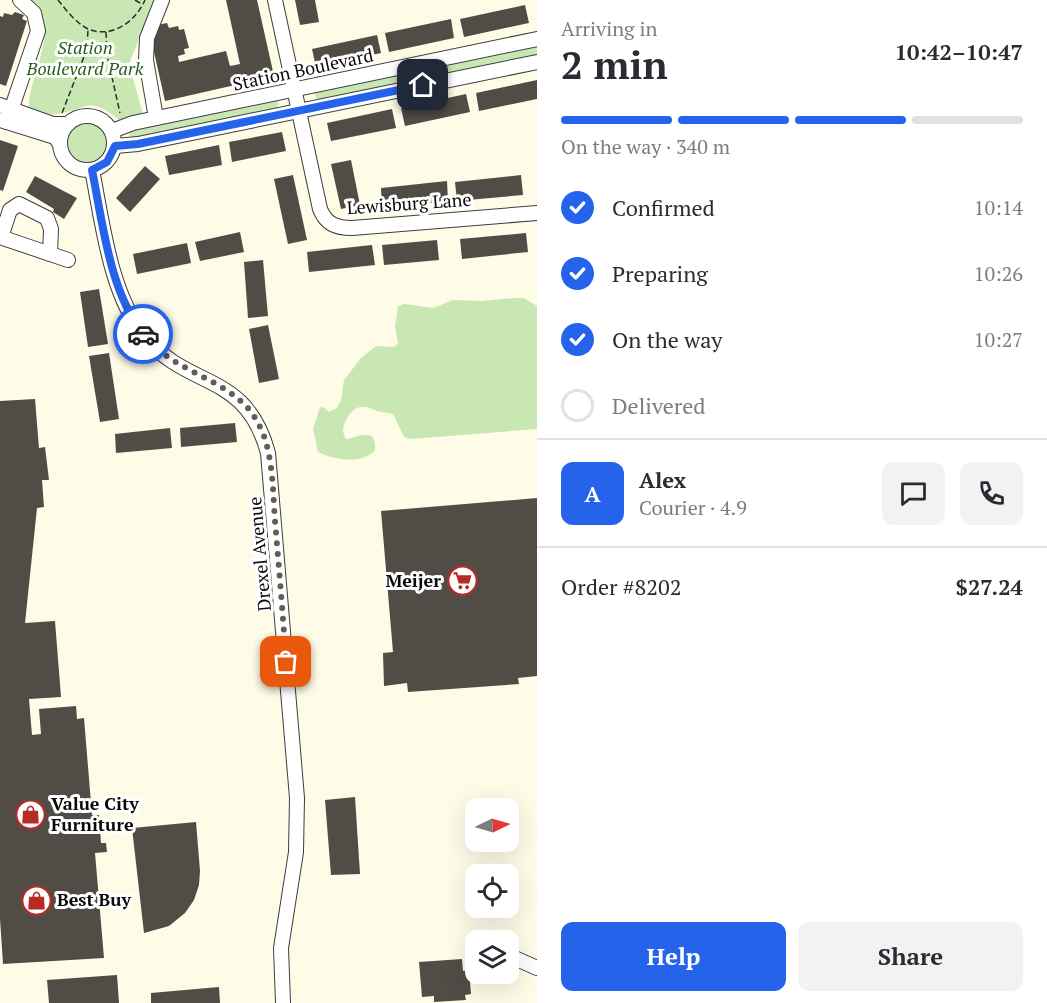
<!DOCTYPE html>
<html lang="en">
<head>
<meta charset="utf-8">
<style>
  body { margin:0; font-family:"PT Serif",serif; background:#f2f2f3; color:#2b2b33; height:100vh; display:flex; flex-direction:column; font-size:22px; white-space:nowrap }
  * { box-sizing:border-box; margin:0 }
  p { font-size:20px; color:#7c7c81 }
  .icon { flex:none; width:33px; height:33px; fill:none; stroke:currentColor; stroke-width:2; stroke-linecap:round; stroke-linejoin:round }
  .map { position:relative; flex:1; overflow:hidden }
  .sheet { display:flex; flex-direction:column; background:#fff; width:510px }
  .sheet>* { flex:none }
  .needle { width:39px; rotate:85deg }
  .controls { position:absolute; left:465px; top:798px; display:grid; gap:12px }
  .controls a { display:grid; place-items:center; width:54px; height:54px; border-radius:12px; background:#fff; box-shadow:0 6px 24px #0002; font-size:30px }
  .pin { position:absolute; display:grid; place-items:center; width:51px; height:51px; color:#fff; margin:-26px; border-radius:12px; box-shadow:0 3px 9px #0006 }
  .courier { position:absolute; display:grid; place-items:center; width:60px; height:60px; margin:-30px; border:4px solid #2563eb; border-radius:50%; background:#fff; color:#222; box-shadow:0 2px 8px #0007 }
  .headline em { font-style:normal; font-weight:700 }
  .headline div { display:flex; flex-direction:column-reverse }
  .headline { display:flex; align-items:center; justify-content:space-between; height:102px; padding:0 24px }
  h1 { font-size:39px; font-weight:700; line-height:45px }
  .bar { display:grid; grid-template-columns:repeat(4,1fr); gap:9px 6px; align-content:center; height:72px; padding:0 24px }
  .bar i { height:8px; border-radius:4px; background:#e1e1e2 }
  .bar .on { background:#2563eb }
  .bar p { grid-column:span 4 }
  .line { display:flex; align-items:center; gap:15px; padding:0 24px; border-top:2px solid #e1e1e2 }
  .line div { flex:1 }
  .round { display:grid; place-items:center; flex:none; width:63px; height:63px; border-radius:12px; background:#f2f2f3 }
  ol { padding:0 24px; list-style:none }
  li { display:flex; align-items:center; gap:18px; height:66px }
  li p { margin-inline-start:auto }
  li .icon { padding:6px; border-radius:50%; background:#2563eb; color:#fff; stroke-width:4 }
  li:last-child { color:#7c7c81 }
  li i { width:33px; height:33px; border:3px solid #e1e1e2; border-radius:50% }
  .button { display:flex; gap:12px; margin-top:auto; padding:12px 24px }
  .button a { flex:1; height:69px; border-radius:12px; background:#2563eb; color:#fff; font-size:24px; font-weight:700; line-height:69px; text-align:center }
  .button a+a { background:#f2f2f3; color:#2b2b33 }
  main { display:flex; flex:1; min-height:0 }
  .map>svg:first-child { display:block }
</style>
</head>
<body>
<main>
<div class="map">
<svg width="537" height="1003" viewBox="0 0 537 1003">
  <rect width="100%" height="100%" fill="#fefce7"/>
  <g fill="#c9e7b3">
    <path d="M29 0H154L129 64 143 114 119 120C89 95 88 109 57 114 49 116 37 110 29 107 28 76 65 22 29 0Z"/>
    <path d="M537 44V55L322 100 317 99 315 95 316 90Z"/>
    <path d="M276 99 279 104 276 109 139 138H132L129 135 130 129Z"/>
    <circle cx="88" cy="142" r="21"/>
    <path d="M513 298H524L537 306V429L410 439 404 437 393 414C388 412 380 413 375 410 361 403 352 407 345 422 343 428 342 433 346 439 356 438 377 425 375 450 362 465 334 460 318 452L313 429 320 407 325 408 329 412 337 408 341 400 344 380 361 358 376 346 394 347 398 343 395 326 398 306 404 304 433 308 453 300 481 301Z"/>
  </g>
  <g fill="#524c47">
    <path d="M226 0H257L274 76 165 101 150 34 158 32 157 25 167 23 169 28 178 26 179 30 184 29 189 48 184 49 185 54 178 56 179 62 226 51 230 66 240 64Z"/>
    <path d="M295 0H315L319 22 300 25Z"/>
    <path d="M525 5 529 23 464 37 460 19Z"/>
    <path d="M15 12 24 15 22 19 27 21 6 86 0 84V16L3 17 4 13 12 15Z"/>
    <path d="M451 19 454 38 389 52 385 33Z"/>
    <path d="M377 35 381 53 316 67 312 49Z"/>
    <path d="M537 80V99L479 111 476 93Z"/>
    <path d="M466 94 470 112 405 126 401 108Z"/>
    <path d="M392 109 396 128 331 141 327 123Z"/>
    <path d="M282 132 286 151 232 162 229 142Z"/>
    <path d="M0 140 18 146 3 191 0 190Z"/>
    <path d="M219 145 222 165 169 175 165 156Z"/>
    <path d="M351 160 360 205 341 209 331 164Z"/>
    <path d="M145 166 160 179 130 212 116 198Z"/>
    <path d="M293 175 307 240 288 244 274 179Z"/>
    <path d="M521 175 523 195 457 201 455 182Z"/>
    <path d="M35 176 77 198 64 219 53 212 54 209 26 192Z"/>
    <path d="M447 181 448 201 382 208 381 188Z"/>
    <path d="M240 232 244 252 200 261 195 242Z"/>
    <path d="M526 233 528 252 462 259 460 239Z"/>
    <path d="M437 240 439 260 384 265 382 245Z"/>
    <path d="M187 243 191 263 137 274 133 254Z"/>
    <path d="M372 245 375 265 309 272 307 252Z"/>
    <path d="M263 260 268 316 248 318 244 262Z"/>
    <path d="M99 289 108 344 88 347 80 292Z"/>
    <path d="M268 325 279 379 259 383 249 329Z"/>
    <path d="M109 353 119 419 100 422 89 356Z"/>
    <path d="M35 399 39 448 45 447 49 480H42L44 507 37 508 25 623 55 621 61 697 29 699 32 735 41 734 39 709 76 706 77 719 84 718 92 815H99L101 843H106L107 852 95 853 104 958 3 964 0 919V401Z"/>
    <path d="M235 423 237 442 181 447 180 428Z"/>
    <path d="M170 428 172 448 116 453 115 434Z"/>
    <path d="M537 498V676L518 678 519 684 408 692 407 683 384 686 383 653 393 652 381 511Z"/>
    <path d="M355 797 360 874 331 875 325 800Z"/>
    <path d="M196 822 200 871 199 885 194 900 185 913 169 926 144 933 132 828Z"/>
    <path d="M462 959 463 971 469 970 471 994 465 995 466 1000 434 1002V996L422 997 419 962Z"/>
    <path d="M117 975 119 1003H49L47 980Z"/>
    <path d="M219 987 220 1003H151V993Z"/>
  </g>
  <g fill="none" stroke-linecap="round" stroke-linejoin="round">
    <defs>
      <g id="minor">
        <path d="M275 0 320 209C326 224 336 228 352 228L537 213"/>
        <path d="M0 105 53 124H68"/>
        <circle cx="87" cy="143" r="27"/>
        <path d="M156 118 146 60 147 38 162 0"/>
        <path d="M0 120 55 137 60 144"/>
        <path d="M7 122 38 31 34 13 20 0"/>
        <path d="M112 131 133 123 537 39"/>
        <path d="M115 146 138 144 537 62"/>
        <path d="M92 170C103 225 110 295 146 338 189 390 246 371 268 453L297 798 296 852 281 948 283 1003"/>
        <path d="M0 237 68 260"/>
        <path d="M1 237 10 210 19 204 47 218 51 229 50 254"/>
        <path d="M508 955 537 968"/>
      </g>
    </defs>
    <use href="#minor" stroke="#3d3d3d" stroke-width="16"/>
    <g stroke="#2c2c2c" stroke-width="1.5" stroke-dasharray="6 3" stroke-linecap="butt">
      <path d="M58 0C66 10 76 23 88 29 112 39 136 21 145 0"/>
      <path d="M135 0 142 4"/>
      <path d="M106 32 107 55 120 113"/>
      <path d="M88 50 107 55"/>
      <path d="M62 113 87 49 88 29"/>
    </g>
    <use href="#minor" stroke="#fff" stroke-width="14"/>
  </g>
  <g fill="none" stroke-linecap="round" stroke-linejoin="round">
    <path stroke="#5f5f57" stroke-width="6" stroke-dasharray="0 10.8" d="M143 334C169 368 213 375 244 404 253 412 261 427 265 439 273 465 273 493 275 521 279 568 283 615 286 662"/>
    <path stroke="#2563eb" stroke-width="8" d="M143 334C109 289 103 224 92 170L107 162 115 146 138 144 423 85"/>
  </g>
  <defs>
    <symbol id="supermarket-ring" viewBox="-11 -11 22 22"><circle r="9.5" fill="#fff" stroke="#b52c27" stroke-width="1.5"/><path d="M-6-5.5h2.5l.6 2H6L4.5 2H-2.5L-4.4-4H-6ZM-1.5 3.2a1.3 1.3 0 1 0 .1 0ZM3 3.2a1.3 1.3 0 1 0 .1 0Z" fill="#b52c27"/></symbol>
    <symbol id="shop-ring" viewBox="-11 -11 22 22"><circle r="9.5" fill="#fff" stroke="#b52c27" stroke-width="1.5"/><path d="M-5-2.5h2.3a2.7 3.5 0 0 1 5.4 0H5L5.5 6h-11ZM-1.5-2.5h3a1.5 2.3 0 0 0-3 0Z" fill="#b52c27"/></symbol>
  </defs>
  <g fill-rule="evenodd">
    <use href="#supermarket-ring" x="446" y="564" width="33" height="33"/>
    <use href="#shop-ring" x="14" y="798" width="33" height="33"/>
    <use href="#shop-ring" x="20" y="884" width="33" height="33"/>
  </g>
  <g text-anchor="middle" stroke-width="6" stroke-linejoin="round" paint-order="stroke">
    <g font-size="18" font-style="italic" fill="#255f1d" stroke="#fff">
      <text x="85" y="54">Station<tspan x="85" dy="21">Boulevard Park</tspan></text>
    </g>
    <g font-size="18" fill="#0a0a0a" stroke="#fff">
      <text transform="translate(303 70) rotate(-12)" y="6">Station Boulevard</text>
      <text transform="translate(409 204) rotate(-4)" y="6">Lewisburg Lane</text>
      <text transform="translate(260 554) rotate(-95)" y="6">Drexel Avenue</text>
    </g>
    <g font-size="18" font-weight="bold" fill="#0a0a0a" stroke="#fff" text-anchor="start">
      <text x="441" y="587" text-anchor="end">Meijer</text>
      <text x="51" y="810">Value City<tspan x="51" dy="21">Furniture</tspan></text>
      <text x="57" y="906">Best Buy</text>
    </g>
  </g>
</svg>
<div class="controls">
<a><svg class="needle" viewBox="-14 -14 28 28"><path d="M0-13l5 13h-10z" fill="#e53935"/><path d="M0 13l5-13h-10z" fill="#7c7c81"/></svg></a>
<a><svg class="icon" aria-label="locate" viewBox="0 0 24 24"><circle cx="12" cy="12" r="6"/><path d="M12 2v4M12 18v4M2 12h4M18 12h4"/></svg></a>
<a><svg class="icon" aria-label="layers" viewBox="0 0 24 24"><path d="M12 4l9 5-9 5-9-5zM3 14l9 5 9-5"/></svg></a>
</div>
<div class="pin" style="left:286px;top:662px;background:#ea580c"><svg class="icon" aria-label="bag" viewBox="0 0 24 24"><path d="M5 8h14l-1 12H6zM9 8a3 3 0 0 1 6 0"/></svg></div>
<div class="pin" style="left:423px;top:85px;background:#1f2937"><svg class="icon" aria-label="home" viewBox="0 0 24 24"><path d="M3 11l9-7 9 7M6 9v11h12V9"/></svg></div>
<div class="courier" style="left:143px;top:334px"><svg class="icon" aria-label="car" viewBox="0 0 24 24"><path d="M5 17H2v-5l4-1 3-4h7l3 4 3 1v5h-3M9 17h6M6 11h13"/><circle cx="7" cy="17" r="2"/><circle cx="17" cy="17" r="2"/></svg></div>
</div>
<section class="sheet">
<div class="headline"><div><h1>2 min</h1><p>Arriving in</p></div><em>10:42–10:47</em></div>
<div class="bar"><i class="on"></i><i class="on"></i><i class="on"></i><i></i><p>On the way · 340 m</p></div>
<ol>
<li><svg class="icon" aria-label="check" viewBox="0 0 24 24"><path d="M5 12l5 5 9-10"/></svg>Confirmed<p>10:14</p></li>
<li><svg class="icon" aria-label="check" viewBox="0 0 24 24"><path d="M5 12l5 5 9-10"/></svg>Preparing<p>10:26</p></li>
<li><svg class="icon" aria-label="check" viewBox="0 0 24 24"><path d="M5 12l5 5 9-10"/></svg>On the way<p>10:27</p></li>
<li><i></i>Delivered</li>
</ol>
<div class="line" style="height:108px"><b class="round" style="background:#2563eb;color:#fff">A</b><div><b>Alex</b><p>Courier · 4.9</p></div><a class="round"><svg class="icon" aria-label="chat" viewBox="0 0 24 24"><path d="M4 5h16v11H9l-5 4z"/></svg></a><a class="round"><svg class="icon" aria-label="phone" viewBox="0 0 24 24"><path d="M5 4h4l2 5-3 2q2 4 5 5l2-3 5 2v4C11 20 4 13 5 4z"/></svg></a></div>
<div class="line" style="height:78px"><div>Order #8202</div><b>$27.24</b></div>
<div class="button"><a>Help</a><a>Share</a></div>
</section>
</main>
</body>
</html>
